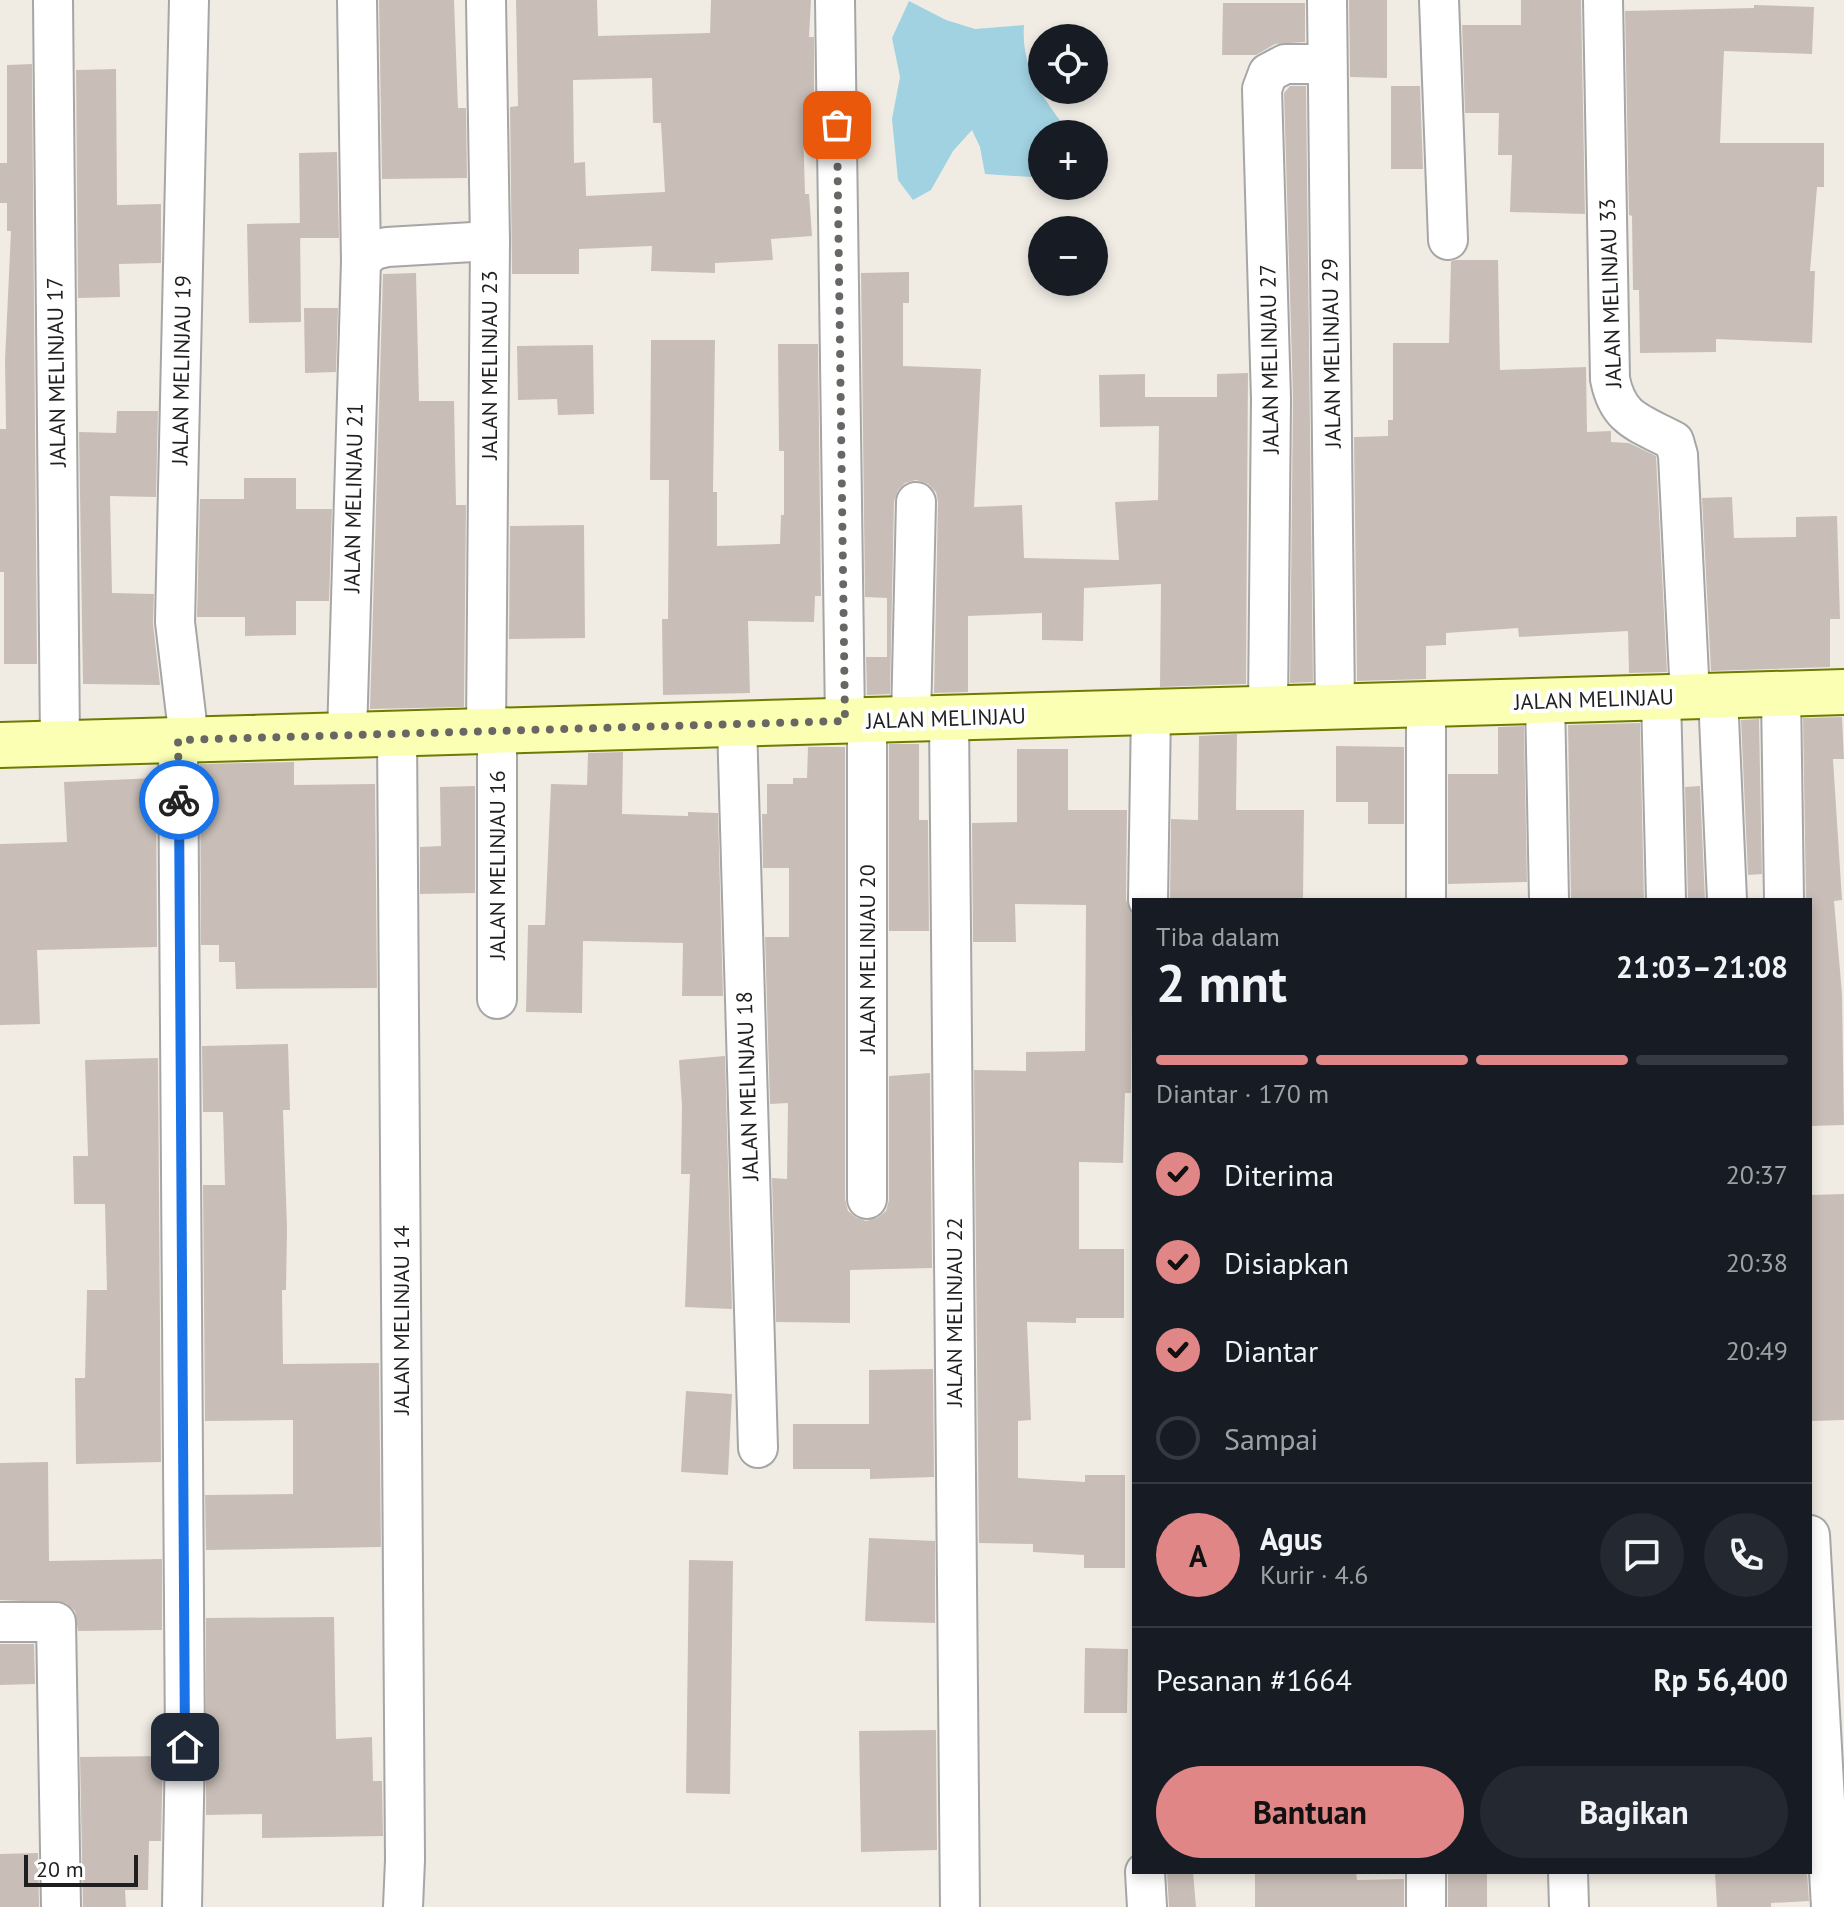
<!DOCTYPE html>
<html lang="id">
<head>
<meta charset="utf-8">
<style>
  body { margin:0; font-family:"PT Sans",sans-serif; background:#242831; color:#f1f3f6; height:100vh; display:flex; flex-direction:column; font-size:30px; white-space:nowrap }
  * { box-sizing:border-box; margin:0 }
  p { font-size:26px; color:#9ea1a6 }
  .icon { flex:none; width:44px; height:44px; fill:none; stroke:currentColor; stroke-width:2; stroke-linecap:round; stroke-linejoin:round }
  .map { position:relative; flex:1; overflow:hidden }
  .side { position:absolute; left:1132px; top:898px; width:680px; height:976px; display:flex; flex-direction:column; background:#171b24; border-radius:0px; box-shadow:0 4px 12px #0003 }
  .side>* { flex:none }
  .fabs { position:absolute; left:1028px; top:24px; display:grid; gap:16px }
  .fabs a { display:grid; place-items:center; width:80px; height:80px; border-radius:50%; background:#171b24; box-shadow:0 4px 12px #0003; font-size:40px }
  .scale { position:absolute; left:24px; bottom:20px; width:114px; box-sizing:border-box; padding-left:8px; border:4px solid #1f1f1f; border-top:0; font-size:22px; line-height:28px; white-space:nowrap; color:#1f1f1f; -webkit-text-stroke:6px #fff; paint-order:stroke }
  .pin { position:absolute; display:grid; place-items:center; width:68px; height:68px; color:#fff; margin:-34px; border-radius:16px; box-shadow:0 4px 12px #0006 }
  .courier { position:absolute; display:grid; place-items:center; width:80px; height:80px; margin:-40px; border:6px solid #1a73e8; border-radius:50%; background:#fff; color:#222; box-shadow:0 2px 10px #0007 }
  .overview em { font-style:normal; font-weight:700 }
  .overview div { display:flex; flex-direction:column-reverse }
  .overview { display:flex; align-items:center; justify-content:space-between; height:136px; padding:0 24px }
  h1 { font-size:52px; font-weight:700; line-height:60px }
  .bar { display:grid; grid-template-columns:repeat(4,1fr); gap:12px 8px; align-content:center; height:96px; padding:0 24px }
  .bar i { height:10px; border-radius:6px; background:#363941 }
  .bar .active { background:#e18687 }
  .bar p { grid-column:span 4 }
  .line { display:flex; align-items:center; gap:20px; padding:0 24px; border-top:2px solid #363941 }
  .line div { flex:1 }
  .round { display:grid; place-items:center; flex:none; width:84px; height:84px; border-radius:42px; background:#242831 }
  ol { padding:0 24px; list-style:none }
  li { display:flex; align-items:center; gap:24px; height:88px }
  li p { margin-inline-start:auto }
  li .icon { padding:8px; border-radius:50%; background:#e18687; color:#111; stroke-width:4 }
  li:last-child { color:#9ea1a6 }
  li i { width:44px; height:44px; border:4px solid #363941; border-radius:50% }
  .action { display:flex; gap:16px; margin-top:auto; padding:16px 24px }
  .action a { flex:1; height:92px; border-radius:48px; background:#e18687; color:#111; font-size:32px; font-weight:700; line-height:92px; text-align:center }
  .action a+a { background:#242831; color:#f1f3f6 }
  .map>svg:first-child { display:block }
</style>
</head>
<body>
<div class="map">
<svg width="1844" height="1907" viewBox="0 0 1844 1907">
  <rect width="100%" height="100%" fill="#f0ece4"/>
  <path fill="#a1d2e2" d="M909 1 946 20 975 29 1024 25C1021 69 1042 96 1067 130L1064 134H1042V167L1031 177 985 174 980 147 972 130 953 151 931 190 913 200 898 180 892 119 900 77 892 38Z"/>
  <g fill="#c9beb7" fill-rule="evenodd">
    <path d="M379 0H454L458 108H466L467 178 382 179Z"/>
    <path d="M516 0H597L598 36 710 33 711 0H811L809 37H814V125H803L805 194H809L812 236 771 239 773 260 715 263V273L651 271 652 246 579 249V274H512L510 107 518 106ZM652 78 653 123H661L665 192 586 196 585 162 574 163 573 80Z"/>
    <path d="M1349 0H1387V78L1350 77Z"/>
    <path d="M1521 0H1581L1585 214 1510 212 1512 155H1498L1499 113H1465L1462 25H1521Z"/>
    <path d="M1223 3H1305V42L1275 44 1256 55H1222Z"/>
    <path d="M1754 5 1814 7 1812 54 1724 51 1720 143H1824V187H1817L1810 271H1815L1812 343 1716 339V352L1640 353 1639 290H1633L1632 216 1629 215 1625 11 1754 8Z"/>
    <path d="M32 64 37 664H4V572H0V429H6L5 360 11 231H7V203H0V163H7V65Z"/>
    <path d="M116 69 117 205 161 204V263L119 264 120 297 78 298 76 70Z"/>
    <path d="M1290 86H1306L1313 682 1290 683 1293 398 1284 93Z"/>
    <path d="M1391 86H1420L1423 169H1391Z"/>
    <path d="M337 152 339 238H300L299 153Z"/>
    <path d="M300 223 301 322 249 323 247 224Z"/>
    <path d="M1456 260H1498L1500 370 1586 367 1587 432 1611 431V442L1629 443 1656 456 1667 672 1629 673 1628 631 1519 637 1518 628 1446 633V645L1426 646V679L1357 681 1354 437 1388 436V420H1393V343H1449L1451 261Z"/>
    <path d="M909 272V303H903V366L981 369 974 507 1022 505 1024 558 1119 560 1115 502 1158 500 1159 426 1100 427 1099 375 1145 374V397H1217V374L1248 373 1246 684 1160 687 1161 584 1084 588 1083 641 1042 640V613L968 616V692L934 693 938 502 936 492 928 484 916 480 905 483 898 490 894 502 890 694 867 695 866 657H887V598L865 597 861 273Z"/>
    <path d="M416 273 419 401H454L456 505H466L464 707 370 709 383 274Z"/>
    <path d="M304 308H338L336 372 305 373Z"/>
    <path d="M651 340H715L713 492H717V546L780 544 781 515H784V451H779L778 344H818L821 596H815L814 622 748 621 750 693 663 695 662 619H668L669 480H650Z"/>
    <path d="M593 345 594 414 558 415 557 399 518 400 517 346Z"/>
    <path d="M117 411H158L156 497 110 496 112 593 154 594 153 624 160 685 83 684 79 432 116 433Z"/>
    <path d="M244 478H296V509H332L329 601H296V635L245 636V617H197L200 499H244Z"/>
    <path d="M1732 497 1734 538 1796 537V517L1837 516 1840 619H1830V667L1711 671 1702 498Z"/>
    <path d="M584 525 585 638 509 639 510 526Z"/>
    <path d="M1842 717 1844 759H1833L1842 900 1834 901 1842 994 1844 1125 1810 1126V900H1806L1803 718Z"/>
    <path d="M1759 719 1762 874 1748 875 1741 720Z"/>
    <path d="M1640 723 1644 900H1571L1568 725Z"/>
    <path d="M1524 726 1527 882 1448 884V774H1498V727Z"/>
    <path d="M1237 734 1236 810H1304L1303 900H1170L1171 819 1198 820 1199 736Z"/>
    <path d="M889 744H919V820H928L929 931H889Z"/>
    <path d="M1336 746 1404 747V824H1368V802H1336Z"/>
    <path d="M808 747H845V1199L848 1211 857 1218 866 1221 877 1218 886 1211 889 1200V1076L930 1073 932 1268 850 1270V1323L776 1322 772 1178 787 1179 788 1103 770 1104 765 937H789V868H763L762 814H767V784H793V778H807Z"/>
    <path d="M1017 749H1068V810H1127L1126 900 1133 916 1131 1093H1125L1123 1163 1079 1162V1249H1124V1318H1076V1323L1027 1322 1031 1420 1018 1421V1478L1085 1482V1475H1125V1568H1084V1555L1033 1552V1544L979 1543 974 1070 1026 1071V1052L1085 1051 1086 905 1015 904 1016 942H973L972 823 1017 822Z"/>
    <path d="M623 752 622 814 688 816V812L718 813 723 996H682L683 943 583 941 582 1013 526 1012 528 925H545L551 784 587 785 588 753Z"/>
    <path d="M294 762V785L375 784 377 988 236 989 235 962H219V945H201L200 764Z"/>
    <path d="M156 778 157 947 37 950 40 1024 0 1025V844L67 842 64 782Z"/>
    <path d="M475 786V893L420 894V847L441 846 440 787Z"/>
    <path d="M1700 786 1705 900H1688L1685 787Z"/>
    <path d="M288 1044 290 1110H283L287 1229 286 1290H282L283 1364 379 1363 381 1547 206 1550 205 1495 293 1494V1420L205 1421 203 1185H225L223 1112H203L202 1046Z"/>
    <path d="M725 1056 732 1309 685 1307 690 1174H681L682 1106 679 1060Z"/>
    <path d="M158 1058 161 1462 76 1464 75 1378H85L87 1290H107L105 1204H74L73 1156H88L85 1060Z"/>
    <path d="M1844 1194V1420L1811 1421 1810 1195Z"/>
    <path d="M933 1369 934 1477 870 1479V1469H793V1424H869V1370Z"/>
    <path d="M686 1391 732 1394 728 1475 681 1472Z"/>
    <path d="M48 1462 49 1561 162 1559V1630L78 1631 75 1611 66 1603 0 1600V1463Z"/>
    <path d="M869 1538 935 1541V1623L865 1621Z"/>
    <path d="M689 1560 733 1561 730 1794 686 1793Z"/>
    <path d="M334 1617 336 1739 372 1737 373 1781H382L383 1836 262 1838V1814L206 1815V1618Z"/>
    <path d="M0 1644H34L35 1684 0 1685Z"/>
    <path d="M1085 1648 1128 1649 1127 1713H1084Z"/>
    <path d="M936 1730 937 1850 861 1852 859 1731Z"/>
    <path d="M163 1756 161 1841H149L148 1890H125L126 1907H83L80 1757Z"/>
    <path d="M38 1853 39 1907H0V1854Z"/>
    <path d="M1167 1872H1193L1196 1907H1169Z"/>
    <path d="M1255 1872H1356L1357 1880 1404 1879V1907H1255Z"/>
    <rect x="1448" y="1872" width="39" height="35"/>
    <path d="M1715 1872H1807L1809 1901 1771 1903V1907H1717Z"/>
  </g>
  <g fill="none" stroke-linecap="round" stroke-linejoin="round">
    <defs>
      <g id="street">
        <path d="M53 0 60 744"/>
        <path d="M357 0 361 261"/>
        <path d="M486 0 490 241 486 731"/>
        <path d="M835 0 845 721"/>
        <path d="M1327 0 1335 706"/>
        <path d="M1439 0 1448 240"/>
        <path d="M1603 0 1610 379C1618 420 1640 423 1674 441L1678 455 1690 696"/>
        <path d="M1781 694 1784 900"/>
        <path d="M1718 695 1727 900"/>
        <path d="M1661 697 1666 900"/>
        <path d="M1545 700 1549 900"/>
        <path d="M1426 704V900"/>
        <path d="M1268 708 1271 399 1262 89 1268 73 1285 64H1327"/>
        <path d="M949 717 960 1907"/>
        <path d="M911 719 916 502"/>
        <path d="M867 720V1199"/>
        <path d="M737 724 758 1448"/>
        <path d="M397 733 405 1860 403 1907"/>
        <path d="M347 735 361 261 374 250 387 247 490 241"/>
        <path d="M178 740 185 1747 182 1907"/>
        <path d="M189 740 175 622 189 0"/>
        <path d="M1148 900 1151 711"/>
        <path d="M497 999V730"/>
        <path d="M1810 1535 1831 1907"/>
        <path d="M0 1622H56L61 1907"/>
        <path d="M1145 1872 1147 1907"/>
        <path d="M1426 1872V1907"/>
        <path d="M1568 1872 1569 1907"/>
      </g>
      <path id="secondary" d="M0 745 1844 692"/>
    </defs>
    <use href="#street" stroke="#a6a6a6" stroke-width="42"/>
    <use href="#secondary" stroke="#6d7b00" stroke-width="48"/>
    <use href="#street" stroke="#fff" stroke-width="38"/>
    <use href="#secondary" stroke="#faffb4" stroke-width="44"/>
  </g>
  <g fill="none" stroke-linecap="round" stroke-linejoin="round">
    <path stroke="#686764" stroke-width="8" stroke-dasharray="0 14.4" d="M179 800 178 740 845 721 837 125"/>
    <path stroke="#1a73e8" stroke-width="10" d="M179 800 185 1747"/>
  </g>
  <g text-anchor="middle" stroke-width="8" stroke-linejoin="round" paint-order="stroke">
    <g font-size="22" fill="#1f1f1f" stroke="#fff">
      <text transform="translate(1610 293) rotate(-92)" y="8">JALAN MELINJAU 33</text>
      <text transform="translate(1331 353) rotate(-91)" y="8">JALAN MELINJAU 29</text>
      <text transform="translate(1269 359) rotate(-91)" y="8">JALAN MELINJAU 27</text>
      <text transform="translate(489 365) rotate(-90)" y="8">JALAN MELINJAU 23</text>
      <text transform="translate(181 370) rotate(-89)" y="8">JALAN MELINJAU 19</text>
      <text transform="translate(56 372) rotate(-91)" y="8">JALAN MELINJAU 17</text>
      <text transform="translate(353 498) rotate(-89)" y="8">JALAN MELINJAU 21</text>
      <text transform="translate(1594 699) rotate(-2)" y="8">JALAN MELINJAU</text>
      <text transform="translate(946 718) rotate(-2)" y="8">JALAN MELINJAU</text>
      <text transform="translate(497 865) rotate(-90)" y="8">JALAN MELINJAU 16</text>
      <text transform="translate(867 959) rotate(-90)" y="8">JALAN MELINJAU 20</text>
      <text transform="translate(747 1086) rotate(-92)" y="8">JALAN MELINJAU 18</text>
      <text transform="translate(954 1312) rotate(-90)" y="8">JALAN MELINJAU 22</text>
      <text transform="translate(401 1320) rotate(-90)" y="8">JALAN MELINJAU 14</text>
    </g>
  </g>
</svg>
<div class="fabs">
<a><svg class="icon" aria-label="locate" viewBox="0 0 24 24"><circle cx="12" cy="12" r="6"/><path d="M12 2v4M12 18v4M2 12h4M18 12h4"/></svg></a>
<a>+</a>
<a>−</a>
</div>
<div class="scale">20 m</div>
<div class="pin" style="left:837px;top:125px;background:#ea580c"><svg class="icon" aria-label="bag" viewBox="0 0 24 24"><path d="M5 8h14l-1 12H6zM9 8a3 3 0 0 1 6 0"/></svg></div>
<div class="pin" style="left:185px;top:1747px;background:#1f2937"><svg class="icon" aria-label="home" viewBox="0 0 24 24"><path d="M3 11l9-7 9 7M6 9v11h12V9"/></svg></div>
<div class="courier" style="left:179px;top:800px"><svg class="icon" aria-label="bike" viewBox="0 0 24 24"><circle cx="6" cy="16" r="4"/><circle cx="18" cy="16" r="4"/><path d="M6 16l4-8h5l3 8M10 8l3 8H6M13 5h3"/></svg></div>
<section class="side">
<div class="overview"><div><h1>2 mnt</h1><p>Tiba dalam</p></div><em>21:03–21:08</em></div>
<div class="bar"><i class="active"></i><i class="active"></i><i class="active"></i><i></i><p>Diantar · 170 m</p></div>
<ol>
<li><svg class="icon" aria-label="check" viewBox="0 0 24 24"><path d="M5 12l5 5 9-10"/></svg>Diterima<p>20:37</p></li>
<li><svg class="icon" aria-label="check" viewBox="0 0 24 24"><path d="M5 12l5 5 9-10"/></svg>Disiapkan<p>20:38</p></li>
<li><svg class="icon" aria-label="check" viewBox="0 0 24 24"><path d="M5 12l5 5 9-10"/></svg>Diantar<p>20:49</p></li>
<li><i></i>Sampai</li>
</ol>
<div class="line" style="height:144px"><b class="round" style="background:#e18687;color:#111">A</b><div><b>Agus</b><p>Kurir · 4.6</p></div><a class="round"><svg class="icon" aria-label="chat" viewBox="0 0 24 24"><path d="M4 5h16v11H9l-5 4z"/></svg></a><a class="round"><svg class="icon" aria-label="phone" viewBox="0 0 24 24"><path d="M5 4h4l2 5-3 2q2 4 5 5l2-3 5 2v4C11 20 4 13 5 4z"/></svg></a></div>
<div class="line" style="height:104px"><div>Pesanan #1664</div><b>Rp 56,400</b></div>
<div class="action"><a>Bantuan</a><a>Bagikan</a></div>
</section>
</div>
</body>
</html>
